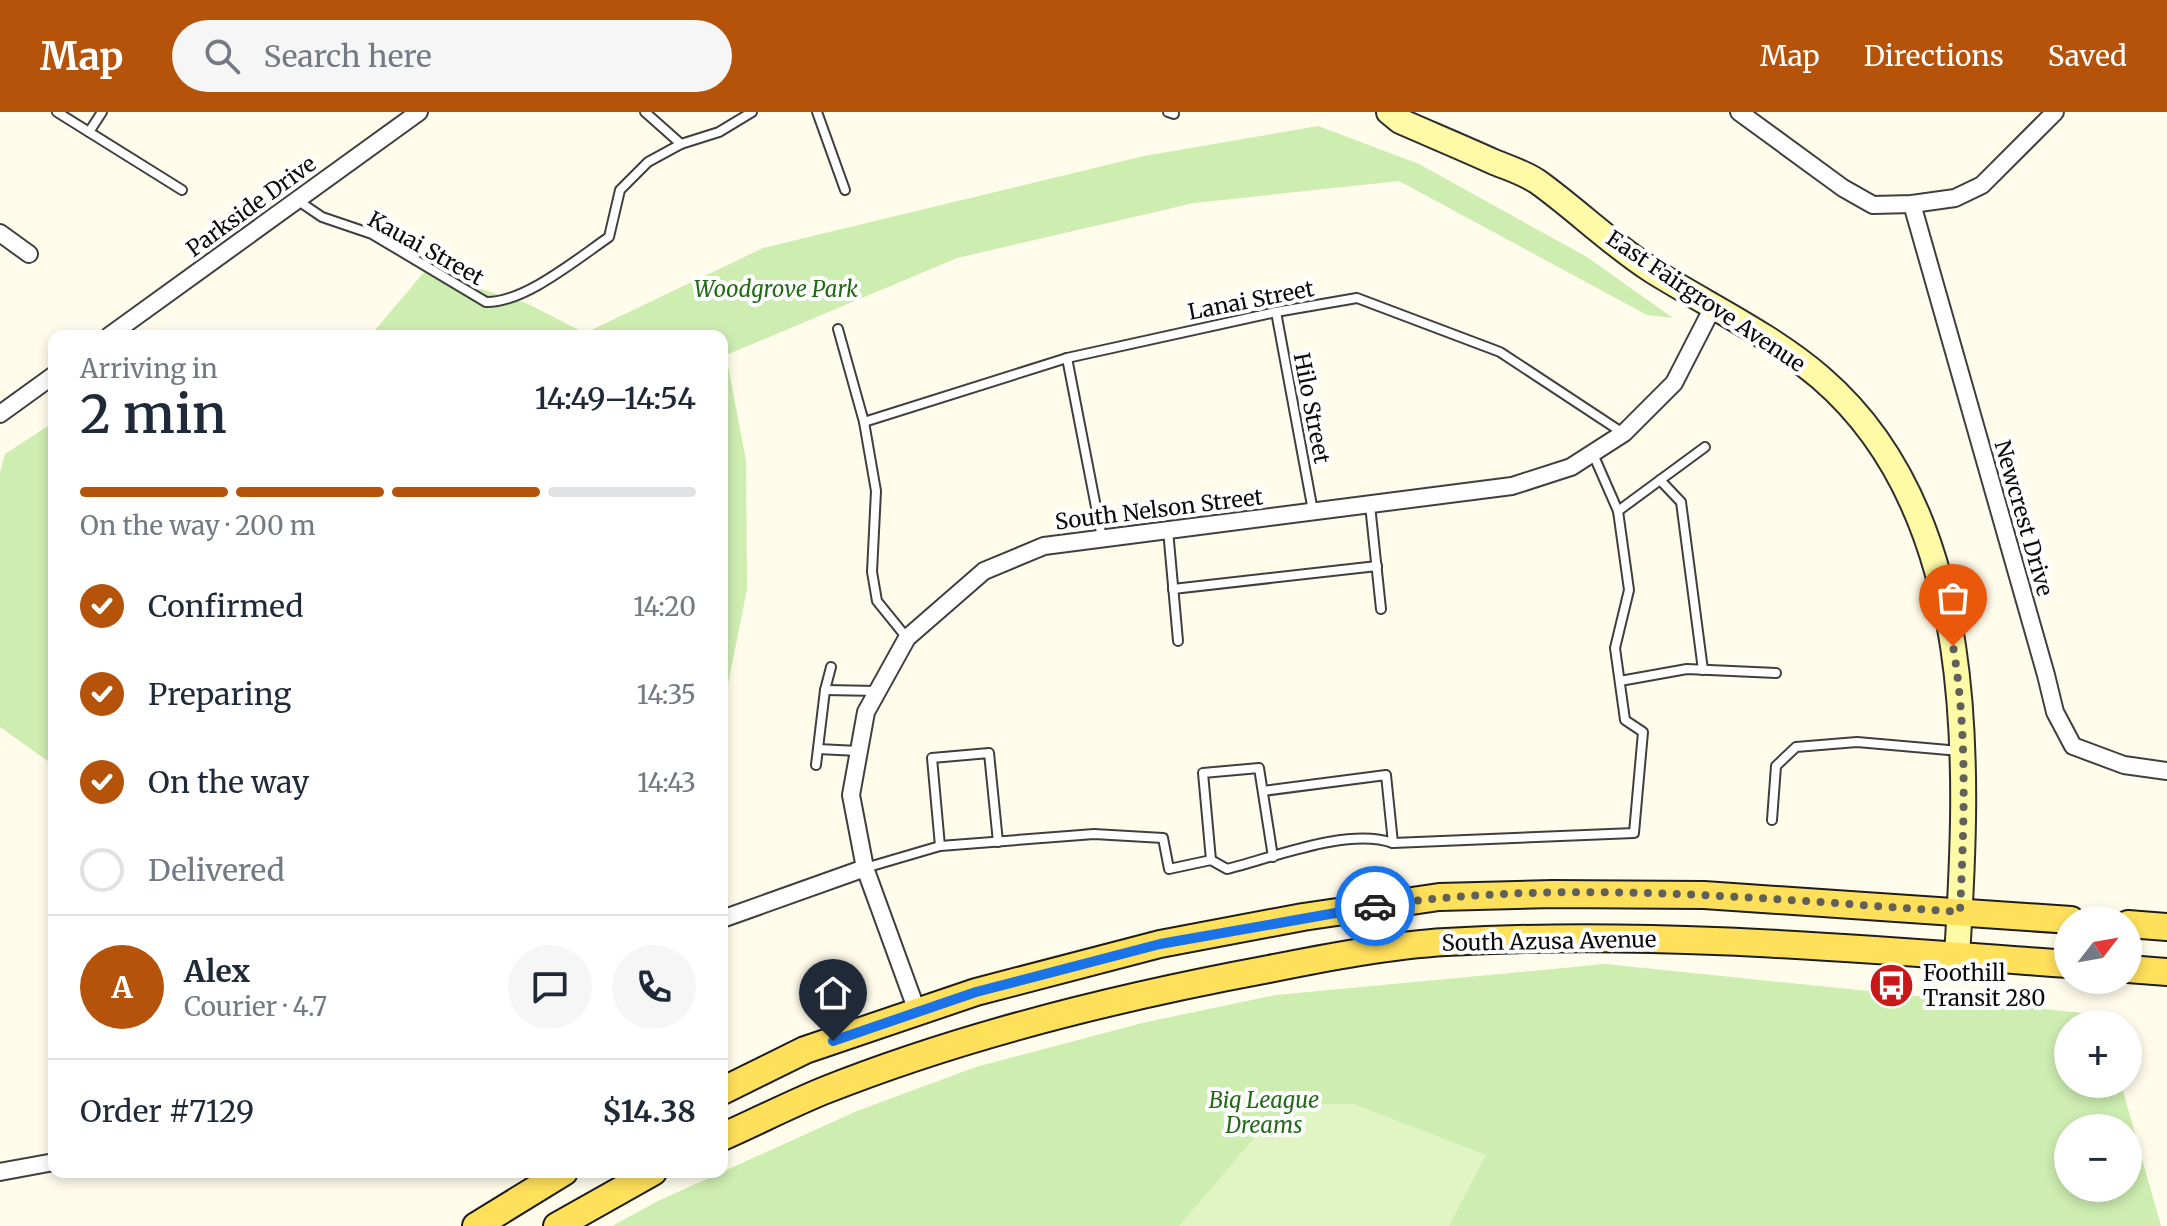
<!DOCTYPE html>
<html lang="en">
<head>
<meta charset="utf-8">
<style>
  body { margin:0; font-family:Merriweather,serif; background:#f6f6f7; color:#1f2937; height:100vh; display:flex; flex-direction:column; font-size:30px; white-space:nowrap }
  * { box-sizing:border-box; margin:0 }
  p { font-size:26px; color:#747a83 }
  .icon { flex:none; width:44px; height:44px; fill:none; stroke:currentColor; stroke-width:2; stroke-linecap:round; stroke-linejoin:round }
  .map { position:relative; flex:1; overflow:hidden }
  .panel { position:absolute; left:48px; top:218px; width:680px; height:848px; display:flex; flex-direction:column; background:#fff; border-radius:16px; box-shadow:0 4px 12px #0003 }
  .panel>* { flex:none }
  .needle { width:52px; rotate:59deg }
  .controls { position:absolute; left:2054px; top:794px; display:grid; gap:16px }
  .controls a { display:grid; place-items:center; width:88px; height:88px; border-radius:50%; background:#fff; box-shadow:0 4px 12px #0003; font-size:40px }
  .pin { position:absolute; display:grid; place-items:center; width:68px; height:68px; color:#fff; margin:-82px -34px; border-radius:50% 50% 50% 0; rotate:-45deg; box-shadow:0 0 8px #0007 }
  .pin .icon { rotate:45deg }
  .courier { position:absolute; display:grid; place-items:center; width:80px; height:80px; margin:-40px; border:6px solid #1a73e8; border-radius:50%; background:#fff; color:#222; box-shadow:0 2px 10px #0007 }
  .headline em { font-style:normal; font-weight:600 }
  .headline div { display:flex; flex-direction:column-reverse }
  .headline { display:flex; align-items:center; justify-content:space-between; height:136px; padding:0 32px }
  h1 { font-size:52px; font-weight:600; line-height:60px }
  .bar { display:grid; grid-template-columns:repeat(4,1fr); gap:12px 8px; align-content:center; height:96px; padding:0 32px }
  .bar i { height:10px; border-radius:6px; background:#e0e1e3 }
  .bar .selected { background:#b45309 }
  .bar p { grid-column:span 4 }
  .line { display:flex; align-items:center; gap:20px; padding:0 32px; border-top:2px solid #e0e1e3 }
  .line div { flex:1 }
  .round { display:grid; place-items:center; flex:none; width:84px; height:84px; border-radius:42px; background:#f6f6f7 }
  ol { padding:0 32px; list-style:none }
  li { display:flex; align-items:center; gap:24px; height:88px }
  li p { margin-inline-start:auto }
  li .icon { padding:8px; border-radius:50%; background:#b45309; color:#fff; stroke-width:4 }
  li:last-child { color:#747a83 }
  li i { width:44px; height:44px; border:4px solid #e0e1e3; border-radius:50% }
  header { display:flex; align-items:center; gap:48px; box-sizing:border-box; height:112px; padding:0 40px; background:#b45309; color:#fff }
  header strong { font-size:38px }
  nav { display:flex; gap:44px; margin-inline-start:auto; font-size:28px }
  .search { width:560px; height:72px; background:#f6f6f7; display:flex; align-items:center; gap:20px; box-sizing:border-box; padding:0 28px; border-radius:44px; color:#747a83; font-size:30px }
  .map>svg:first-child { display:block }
</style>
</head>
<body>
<header>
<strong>Map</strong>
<div class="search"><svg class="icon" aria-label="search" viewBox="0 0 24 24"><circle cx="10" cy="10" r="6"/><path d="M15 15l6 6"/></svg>Search here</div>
<nav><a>Map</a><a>Directions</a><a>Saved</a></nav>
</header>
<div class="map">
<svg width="2167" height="1114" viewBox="0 0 2167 1114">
  <rect width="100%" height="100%" fill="#fffceb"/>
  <g fill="#cdedb1" fill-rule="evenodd">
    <path d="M1318 14 1419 52 1587 145 1673 206 1647 203 1399 69 1194 91 957 146 726 243 746 349 747 477 722 602V224H370L425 159 526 191 585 221 763 136 1144 44Z"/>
    <path d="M54 310V647L49 650 0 615V361L5 342Z"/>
    <path d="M1605 852 2102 903 2104 912H2068V972H2121L2161 1114H612L658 1089 857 999 976 955 1142 911 1276 883ZM2068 1016H2128V1076H2068Z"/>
  </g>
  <path fill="#e0f4c4" d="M1325 992H1354L1486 1043 1449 1114H1179L1260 1019 1289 1002Z"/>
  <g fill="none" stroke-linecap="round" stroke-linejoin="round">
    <defs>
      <g id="lane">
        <path d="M57 0 182 78"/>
        <path d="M645 0 681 32"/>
        <path d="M817 0 845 78"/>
        <path d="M1168 0 1174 2"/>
        <path d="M89 20 102 0"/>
        <path d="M297 88 322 105 372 122 486 190C524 191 577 147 609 125L620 78 648 50 681 32 719 20 752 0"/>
        <path d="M1276 200 1313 399"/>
        <path d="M838 217 864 310 876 379 872 460 877 489 907 526"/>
        <path d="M1067 246 1102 426"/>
        <path d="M864 310 1067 246 1276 200 1357 186 1500 240 1623 321"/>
        <path d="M1660 368 1681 390 1703 558"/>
        <path d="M1370 393 1381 497"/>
        <path d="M1618 399 1705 335"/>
        <path d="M1168 418 1178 529"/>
        <path d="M1173 477 1377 454"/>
        <path d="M1620 569 1687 557 1776 561"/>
        <path d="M825 578 878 579"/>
        <path d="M818 637 858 639"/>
        <path d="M816 653 825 578 831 555"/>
        <path d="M1263 679 1386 663 1393 731"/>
        <path d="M1772 708 1776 654 1796 635 1857 630 1960 639"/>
        <path d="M940 734 932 646 989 641 998 730"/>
        <path d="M1211 748 1203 661 1259 656 1273 745"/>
        <path d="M865 756 940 734 1094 722 1163 726 1169 757 1211 748 1227 757C1272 746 1348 715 1393 731L1634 721 1643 620 1625 608 1615 536 1629 478 1618 399 1593 342"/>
      </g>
      <g id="street">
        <path d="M1739 0 1843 76 1873 93 1912 92 1955 86 1982 73 2055 0"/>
        <path d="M1912 92 2046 563 2055 600 2073 634 2124 653 2167 659"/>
        <path d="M0 121 29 142"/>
        <path d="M109 224 419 0"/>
        <path d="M0 302 54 263"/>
        <path d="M722 807 865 756"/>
        <path d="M917 899 865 756 851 683 866 600 907 526 984 459 1044 434 1512 374 1571 355 1624 321 1674 271 1713 195"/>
        <path d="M0 1060 54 1050"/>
      </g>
      <path id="secondary" d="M1389 0 1400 9C1432 23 1463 36 1494 50 1509 56 1525 61 1538 70 1577 98 1612 133 1653 159 1709 194 1771 223 1821 266 1980 403 1969 653 1957 844"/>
      <g id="primary">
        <path d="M2128 812 2167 815"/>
        <path d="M2128 857 2167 860"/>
        <path d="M722 979 805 938 976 880 1160 832 1303 805 1439 785 1552 782 1704 783 2071 808"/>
        <path d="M722 1025C756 1010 789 993 823 979 966 922 1118 885 1269 857 1324 846 1391 833 1446 830 1654 818 1861 837 2068 852"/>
        <path d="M476 1114 564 1060"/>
        <path d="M557 1114 653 1060"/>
      </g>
    </defs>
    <use href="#lane" stroke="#3f3f3f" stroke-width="12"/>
    <use href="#street" stroke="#3f3f3f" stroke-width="20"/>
    <use href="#secondary" stroke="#2e2e2e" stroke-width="28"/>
    <use href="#primary" stroke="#1d1d1d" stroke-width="30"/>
    <use href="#lane" stroke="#fff" stroke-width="8"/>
    <use href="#street" stroke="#fff" stroke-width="16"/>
    <use href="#secondary" stroke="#fffaa6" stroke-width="24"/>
    <use href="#primary" stroke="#ffe05b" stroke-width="26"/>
  </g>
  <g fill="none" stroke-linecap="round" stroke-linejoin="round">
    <path stroke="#61605a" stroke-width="8" stroke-dasharray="0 14.4" d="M1375 794C1567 766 1767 787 1960 800 1964 712 1968 621 1953 534"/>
    <path stroke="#1a73e8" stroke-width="10" d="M833 929 976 880 1160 832 1375 794"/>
  </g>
  <defs>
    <symbol id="bus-disc" viewBox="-11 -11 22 22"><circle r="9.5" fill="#c91817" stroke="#fff"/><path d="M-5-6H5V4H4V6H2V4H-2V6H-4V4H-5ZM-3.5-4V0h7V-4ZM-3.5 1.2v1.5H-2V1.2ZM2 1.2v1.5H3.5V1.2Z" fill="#fff"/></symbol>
  </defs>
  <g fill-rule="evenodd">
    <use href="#bus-disc" x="1866" y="848" width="51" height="51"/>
  </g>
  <g text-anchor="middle" stroke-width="8" stroke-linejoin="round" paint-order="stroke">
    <g font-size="22" fill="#0c0c0c" stroke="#fff">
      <text transform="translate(251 94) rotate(-36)" y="8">Parkside Drive</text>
      <text transform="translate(426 136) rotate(29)" y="8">Kauai Street</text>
      <text transform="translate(1251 188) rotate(-11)" y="8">Lanai Street</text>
      <text transform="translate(1706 189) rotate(34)" y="8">East Fairgrove Avenue</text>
      <text transform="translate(1312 296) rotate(79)" y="8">Hilo Street</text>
      <text transform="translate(1159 397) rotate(-7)" y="8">South Nelson Street</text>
      <text transform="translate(2024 406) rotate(74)" y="8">Newcrest Drive</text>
      <text transform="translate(1549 829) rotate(-1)" y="8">South Azusa Avenue</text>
    </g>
    <g font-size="22" font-style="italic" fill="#236a17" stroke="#fff">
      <text x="776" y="185">Woodgrove Park</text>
      <text x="1264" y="996">Big League<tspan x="1264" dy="25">Dreams</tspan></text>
    </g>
    <g font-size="22" fill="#0c0c0c" stroke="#fff" text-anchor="start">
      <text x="1923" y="869">Foothill<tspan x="1923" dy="25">Transit 280</tspan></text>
    </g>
  </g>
</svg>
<div class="controls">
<a><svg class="needle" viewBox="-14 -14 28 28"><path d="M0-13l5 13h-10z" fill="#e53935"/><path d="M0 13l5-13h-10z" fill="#747a83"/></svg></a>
<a>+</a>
<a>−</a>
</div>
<div class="pin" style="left:1953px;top:534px;background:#ea580c"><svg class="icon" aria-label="bag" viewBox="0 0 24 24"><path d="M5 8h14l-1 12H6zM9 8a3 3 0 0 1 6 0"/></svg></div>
<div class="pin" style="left:833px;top:929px;background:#1f2937"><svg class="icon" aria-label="home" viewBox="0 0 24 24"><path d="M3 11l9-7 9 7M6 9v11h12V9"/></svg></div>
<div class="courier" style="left:1375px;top:794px"><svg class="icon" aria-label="car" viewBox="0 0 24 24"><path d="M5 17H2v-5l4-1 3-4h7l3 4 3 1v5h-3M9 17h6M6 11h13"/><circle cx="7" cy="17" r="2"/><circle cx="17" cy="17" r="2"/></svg></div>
<section class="panel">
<div class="headline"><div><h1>2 min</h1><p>Arriving in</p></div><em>14:49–14:54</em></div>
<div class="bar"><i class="selected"></i><i class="selected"></i><i class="selected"></i><i></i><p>On the way · 200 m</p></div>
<ol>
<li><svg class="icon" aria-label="check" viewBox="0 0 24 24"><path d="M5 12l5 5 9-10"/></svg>Confirmed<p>14:20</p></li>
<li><svg class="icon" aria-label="check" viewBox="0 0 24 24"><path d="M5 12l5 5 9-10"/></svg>Preparing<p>14:35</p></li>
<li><svg class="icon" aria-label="check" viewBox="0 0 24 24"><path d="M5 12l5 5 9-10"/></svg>On the way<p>14:43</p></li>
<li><i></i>Delivered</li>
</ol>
<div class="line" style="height:144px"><b class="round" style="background:#b45309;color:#fff">A</b><div><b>Alex</b><p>Courier · 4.7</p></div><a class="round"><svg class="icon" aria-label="chat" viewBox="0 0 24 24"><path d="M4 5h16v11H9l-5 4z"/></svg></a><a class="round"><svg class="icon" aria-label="phone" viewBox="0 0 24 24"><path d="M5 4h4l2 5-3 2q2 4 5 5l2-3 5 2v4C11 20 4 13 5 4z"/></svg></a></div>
<div class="line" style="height:104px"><div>Order #7129</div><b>$14.38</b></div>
</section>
</div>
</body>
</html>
